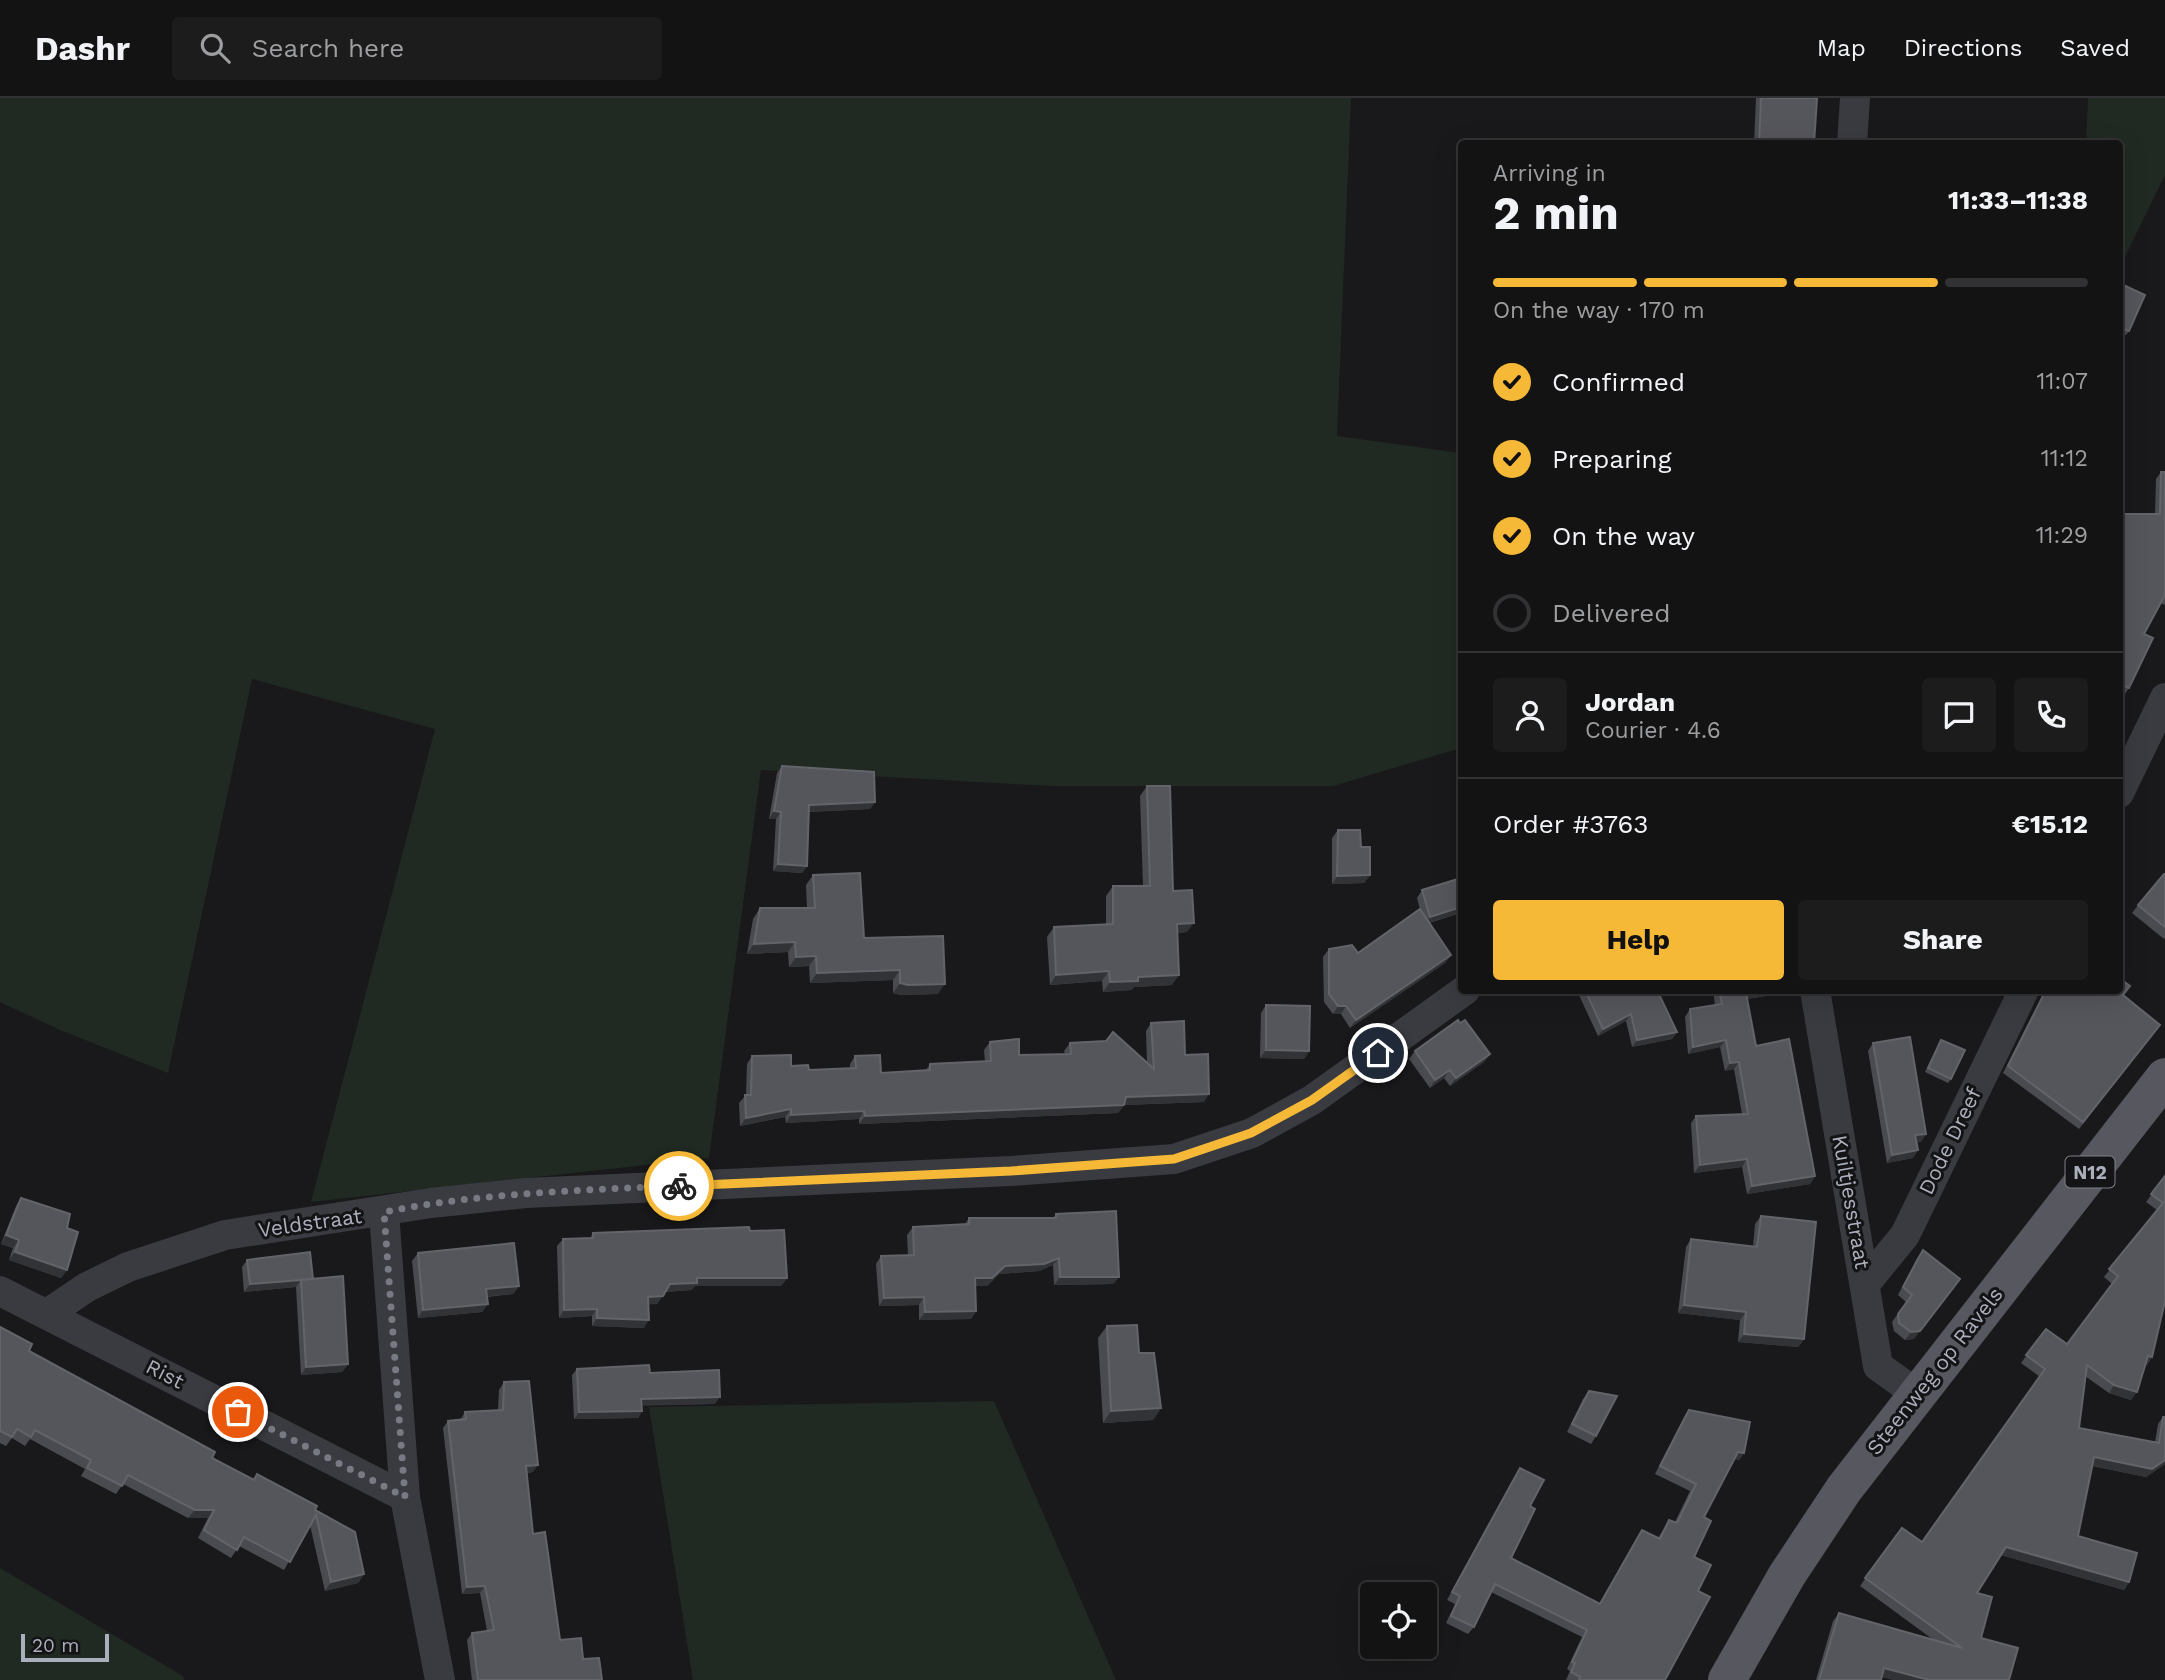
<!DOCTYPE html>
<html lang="en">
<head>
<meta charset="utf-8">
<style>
  body { margin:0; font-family:"Work Sans",sans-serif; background:#1c1c1d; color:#f1f3f6; height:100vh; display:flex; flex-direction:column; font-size:26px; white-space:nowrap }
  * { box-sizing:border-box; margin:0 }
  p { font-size:23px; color:#9d9ea0 }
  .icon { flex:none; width:38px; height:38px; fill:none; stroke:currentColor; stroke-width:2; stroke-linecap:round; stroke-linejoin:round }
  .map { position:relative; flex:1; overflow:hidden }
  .side { position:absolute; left:1458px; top:42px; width:665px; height:854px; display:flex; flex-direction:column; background:#131314; border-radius:7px; box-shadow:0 7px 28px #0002,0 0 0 2px #323234 }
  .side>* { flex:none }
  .controls { position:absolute; left:1360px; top:1484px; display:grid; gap:14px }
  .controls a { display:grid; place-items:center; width:77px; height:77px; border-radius:7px; background:#131314; box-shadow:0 7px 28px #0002,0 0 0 2px #323234; font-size:35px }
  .scale { position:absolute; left:21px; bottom:18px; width:88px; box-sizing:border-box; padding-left:7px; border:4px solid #abafbb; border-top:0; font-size:19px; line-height:24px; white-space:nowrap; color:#abafbb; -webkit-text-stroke:5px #141416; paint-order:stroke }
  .pin { position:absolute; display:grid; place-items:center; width:60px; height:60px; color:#fff; margin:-30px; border:4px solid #fff; border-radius:50%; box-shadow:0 2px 7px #0007 }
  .courier { position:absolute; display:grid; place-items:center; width:70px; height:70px; margin:-35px; border:5px solid #f5b937; border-radius:50%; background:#fff; color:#222; box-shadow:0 2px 9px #0007 }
  .headline em { font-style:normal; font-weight:700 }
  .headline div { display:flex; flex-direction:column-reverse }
  .headline { display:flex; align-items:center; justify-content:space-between; height:119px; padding:0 35px }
  h1 { font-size:46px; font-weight:700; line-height:52px }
  .bar { display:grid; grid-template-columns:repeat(4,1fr); gap:10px 7px; align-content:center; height:84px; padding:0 35px }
  .bar i { height:9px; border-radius:5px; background:#323234 }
  .bar .on { background:#f5b937 }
  .bar p { grid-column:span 4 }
  .line { display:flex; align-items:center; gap:18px; padding:0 35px; border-top:2px solid #323234 }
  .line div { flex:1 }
  .round { display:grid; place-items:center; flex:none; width:74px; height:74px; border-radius:7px; background:#1c1c1d }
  ol { padding:0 35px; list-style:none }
  li { display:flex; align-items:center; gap:21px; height:77px }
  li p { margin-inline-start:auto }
  li .icon { padding:7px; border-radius:50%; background:#f5b937; color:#111; stroke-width:4 }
  li:last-child { color:#9d9ea0 }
  li i { width:38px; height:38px; border:4px solid #323234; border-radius:50% }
  .cta { display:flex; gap:14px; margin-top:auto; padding:14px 35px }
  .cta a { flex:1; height:80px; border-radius:7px; background:#f5b937; color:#111; font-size:28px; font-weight:700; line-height:80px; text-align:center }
  .cta a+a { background:#1c1c1d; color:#f1f3f6 }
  header { display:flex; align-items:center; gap:42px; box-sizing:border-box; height:98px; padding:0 35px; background:#131314; border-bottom:2px solid #323234 }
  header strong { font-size:33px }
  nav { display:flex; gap:38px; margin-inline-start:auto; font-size:24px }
  .search { width:490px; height:63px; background:#1c1c1d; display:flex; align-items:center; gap:18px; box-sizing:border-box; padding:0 24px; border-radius:7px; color:#9d9ea0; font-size:26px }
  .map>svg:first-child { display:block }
</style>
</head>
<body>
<header>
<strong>Dashr</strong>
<div class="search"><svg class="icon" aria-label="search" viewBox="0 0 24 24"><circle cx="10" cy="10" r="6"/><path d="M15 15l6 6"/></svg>Search here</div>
<nav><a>Map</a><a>Directions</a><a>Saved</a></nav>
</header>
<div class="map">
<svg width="2165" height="1582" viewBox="0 0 2165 1582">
  <rect width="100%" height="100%" fill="#19191b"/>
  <g fill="#202922">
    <path d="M0 0H1351L1337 338 1461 355V650L1333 688H1052L761 672 709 1060 311 1104 435 631 252 581 168 975 60 932 0 904Z"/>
    <path d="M2088 0H2165V77L2119 171V46L2086 45Z"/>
    <path d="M994 1303 1116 1582H693L649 1309Z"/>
    <path d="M0 1470 183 1578 184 1582H0Z"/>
  </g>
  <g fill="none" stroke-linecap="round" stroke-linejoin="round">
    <g stroke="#3a3b40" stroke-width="30">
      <path d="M1852 46 1855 0"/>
      <path d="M2119 695 2165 600"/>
      <path d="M1815 892 1878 1268 1917 1296"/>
      <path d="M384 1114 405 1399 440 1582"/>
      <path d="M1865 1186 1905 1137 2024 892"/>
      <path d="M0 1193 405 1399"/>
      <path d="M47 1216 87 1189 128 1169 225 1137 431 1105 526 1095 1011 1073 1174 1061 1252 1035 1312 1002 1465 892"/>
    </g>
    <path stroke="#56575f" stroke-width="38" d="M1727 1582 1787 1477 1844 1391 2165 979"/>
  </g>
  <g fill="#4a4b50">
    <path d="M1756 0H1817L1814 46H1754Z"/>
    <path d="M2119 185 2129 233 2126 237 2119 234Z"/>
    <path d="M2161 374H2165V507L2160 505 2144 536 2129 590 2124 597 2119 595V416H2155L2156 381Z"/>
    <path d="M782 668 875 704 870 711 808 714 807 768 802 775 773 773 776 721H769L777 675Z"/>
    <path d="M1147 688 1173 793 1187 834 1177 835 1172 887 1134 889 1131 892 1103 894 1102 883 1050 887 1047 839 1054 829 1106 826V798L1113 788H1143L1140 698Z"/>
    <path d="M1338 732 1361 749 1370 777 1364 785 1332 786V740Z"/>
    <path d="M2165 776V840L2164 841 2132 815 2138 807Z"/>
    <path d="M813 777 864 840 938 896 901 897 893 895V882L810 885 809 868 789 869 788 854 747 856 753 821 760 810H807L806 787Z"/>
    <path d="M1461 779V815L1429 825 1451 857 1445 865 1350 930 1341 916H1333L1324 904 1323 859 1329 851 1358 855 1420 811 1417 800 1422 792Z"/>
    <path d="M1580 892H1657L1677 934 1672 941 1632 949 1626 923 1598 938 1578 895Z"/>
    <path d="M1713 892H1775L1772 897 1747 901 1756 948 1815 1078 1810 1086 1747 1096 1742 1069 1694 1075 1691 1025 1696 1018 1742 1016 1734 971 1725 973 1720 949 1688 956 1685 919 1690 911 1715 907Z"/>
    <path d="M2045 892 2123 898 2155 934 2079 1031 2003 975Z"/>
    <path d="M1266 907 1309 953 1304 961 1260 960 1261 915Z"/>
    <path d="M1151 925 1185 957 1204 1004 1124 1007 1118 1015 859 1026V1021L786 1025 785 1019 740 1028 739 1005 746 997 747 966 752 958 809 972 850 970V966L855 958 881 975 926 972 930 966 985 964 984 952 990 944 1019 957 1065 956 1064 953 1070 945 1147 966 1146 933Z"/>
    <path d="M1941 942 1951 981 1948 985 1925 974Z"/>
    <path d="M1873 945 1926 1036 1921 1044H1917L1918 1052 1913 1060 1887 1065 1868 953Z"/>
    <path d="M1415 953 1490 956 1484 964 1450 988 1444 980 1430 990 1409 961Z"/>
    <path d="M2165 1078V1209L2164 1208 2152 1259 2147 1267 2146 1266 2131 1302 2109 1295 2085 1278 2079 1330 2155 1344 2158 1326 2163 1319 2165 1366 2146 1379 2092 1368 2078 1438 2129 1484 2124 1492 2001 1457 1977 1495 1981 1540 2009 1582H1894L1882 1579 1881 1582H1816L1833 1523 1839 1515 1935 1543 1860 1488 1902 1430 1922 1444 2040 1279 2021 1265 2046 1231 2067 1246 2112 1186 2104 1179 2157 1112 2146 1104Z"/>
    <path d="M21 1100 67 1130V1172L61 1180 9 1162 13 1150 1 1146 16 1108Z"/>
    <path d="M1056 1116 1119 1179 1113 1186 1054 1187 1053 1167 1039 1173 999 1176 987 1188H975L976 1213 971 1221 919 1222V1207L879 1208 876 1166 881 1158 908 1157 907 1137 913 1129 965 1126 969 1120H1053Z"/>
    <path d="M1761 1118 1804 1241 1798 1249 1738 1244 1740 1222 1678 1215 1686 1149 1691 1141 1753 1149 1755 1126Z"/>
    <path d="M750 1133 787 1180 781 1188H695L691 1192 665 1194 657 1206H649L644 1230 592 1228V1218L559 1220 557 1148 563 1141 590 1140 593 1135Z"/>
    <path d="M1923 1152 1914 1241 1905 1242 1894 1233 1892 1224 1906 1204 1898 1197 1917 1160Z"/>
    <path d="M418 1155 519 1188 513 1196 487 1199 488 1206 482 1214 418 1220 412 1163Z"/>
    <path d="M247 1162 313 1181 348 1266 342 1274 301 1277 296 1189 244 1194 242 1169Z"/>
    <path d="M1107 1228 1139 1255 1161 1310 1153 1322 1103 1325 1098 1240Z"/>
    <path d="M0 1229 29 1253 212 1360 253 1381 257 1376 315 1412 364 1476 358 1485 325 1493 310 1427 284 1472 239 1448 231 1460 198 1440 208 1420H188L123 1386 116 1396 81 1378 85 1371 30 1341 25 1348 12 1340 6 1348 0 1345Z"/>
    <path d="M577 1271 650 1275 715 1306 642 1307V1313L638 1320 574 1321 572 1277Z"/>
    <path d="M504 1284 533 1374 527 1375 533 1436 560 1542 583 1561 602 1582H472L467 1542 472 1535 487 1533 480 1495 462 1496 443 1330 448 1323 460 1322 465 1314 498 1312 499 1292Z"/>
    <path d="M1589 1293 1596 1338 1591 1346 1567 1334 1583 1301Z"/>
    <path d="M1689 1312 1744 1355 1739 1362 1734 1361 1704 1419 1694 1459 1698 1493 1665 1582H1566L1570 1573 1567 1571 1582 1539 1491 1494 1474 1529 1468 1536 1446 1525 1455 1506 1447 1502 1515 1378 1520 1370 1530 1408 1511 1460 1599 1506 1642 1432 1658 1440 1669 1422 1675 1424 1690 1393 1655 1376 1684 1319Z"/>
  </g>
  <g fill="#323336">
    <path d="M875 704 870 711 804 714 809 707Z"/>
    <path d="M774 713 781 714 776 721H769Z"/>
    <path d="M778 766 807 768 802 775 773 773Z"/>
    <path d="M1370 777 1364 785 1332 786 1337 778Z"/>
    <path d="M1461 809V815L1424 826 1430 819Z"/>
    <path d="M1194 825 1187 834 1170 836 1177 826Z"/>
    <path d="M795 844 788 854 747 856 754 846Z"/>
    <path d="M1451 857 1445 865 1350 930 1356 922Z"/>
    <path d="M816 858 809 868 789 869 796 859Z"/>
    <path d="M900 872 893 882 810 885 817 875Z"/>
    <path d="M1109 873 1102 883 1050 887 1056 877Z"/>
    <path d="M1179 877 1172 887 1134 889 1131 892 1103 894 1110 884 1138 879Z"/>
    <path d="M900 885 945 886 938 896 901 897 893 895Z"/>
    <path d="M1760 892H1775L1772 897 1740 902 1746 895Z"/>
    <path d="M1338 908H1346L1341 916H1333Z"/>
    <path d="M1631 916 1626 923 1598 938 1603 931Z"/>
    <path d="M1677 934 1672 941 1632 949 1637 942Z"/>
    <path d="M1726 942 1720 949 1688 956 1693 949Z"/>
    <path d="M1266 952 1309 953 1304 961 1260 960Z"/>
    <path d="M1490 956 1484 964 1450 988 1456 980Z"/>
    <path d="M1739 964 1734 971 1725 973 1730 965Z"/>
    <path d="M1450 972 1444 980 1430 990 1435 982Z"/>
    <path d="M1209 996 1204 1004 1124 1007 1118 1015 859 1026 865 1018 1126 999Z"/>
    <path d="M791 1011 785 1019 740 1028 746 1020Z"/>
    <path d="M864 1013 859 1021 786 1025 791 1017Z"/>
    <path d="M1926 1036 1921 1044 1910 1045 1915 1037Z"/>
    <path d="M1918 1052 1913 1060 1887 1065 1892 1057Z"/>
    <path d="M1747 1061 1742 1069 1694 1075 1700 1067Z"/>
    <path d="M1815 1078 1810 1086 1747 1096 1752 1088Z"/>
    <path d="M6 1137 19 1142 13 1150 1 1146Z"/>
    <path d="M15 1154 67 1172 61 1180 9 1162Z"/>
    <path d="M1059 1160 1053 1167 1039 1173 999 1176 987 1188H970L975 1180 1005 1168Z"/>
    <path d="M1060 1179H1119L1113 1186 1054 1187Z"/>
    <path d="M697 1180H787L781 1188H695L691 1192 664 1194 670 1186Z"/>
    <path d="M313 1181 301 1182 296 1189 244 1194 250 1186Z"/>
    <path d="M1960 1181 1914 1241 1905 1242 1911 1234Z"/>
    <path d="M519 1188 513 1196 480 1199 486 1191Z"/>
    <path d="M663 1198 657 1206 643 1207 648 1199Z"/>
    <path d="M924 1199 919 1207 879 1208 884 1200Z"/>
    <path d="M488 1206 482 1214 418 1220 423 1212Z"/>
    <path d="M1684 1207 1746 1214 1740 1222 1678 1215Z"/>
    <path d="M597 1211 592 1218 559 1220 564 1212Z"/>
    <path d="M976 1213 971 1221 919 1222 925 1214Z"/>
    <path d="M597 1220 649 1222 644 1230 592 1228Z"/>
    <path d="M1744 1236 1804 1241 1798 1249 1738 1244Z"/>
    <path d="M2148 1258 2152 1259 2147 1267 2143 1266Z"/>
    <path d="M348 1266 342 1274 301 1277 306 1269Z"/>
    <path d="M2114 1287 2137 1294 2131 1302 2109 1295Z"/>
    <path d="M720 1299 715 1306 636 1308 641 1301Z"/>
    <path d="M1161 1310 1153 1322 1103 1325 1111 1313Z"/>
    <path d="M642 1313 638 1320 574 1321 579 1314Z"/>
    <path d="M1738 1354 1744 1355 1739 1362 1732 1361Z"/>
    <path d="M2094 1359 2165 1362V1366L2146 1379 2089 1367Z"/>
    <path d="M538 1367 533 1374 521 1375 526 1368Z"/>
    <path d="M195 1412H214L208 1420H188Z"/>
    <path d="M2006 1449 2129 1484 2124 1492 2001 1457Z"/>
    <path d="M364 1476 358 1485 325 1493 331 1484Z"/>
    <path d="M485 1488 480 1495 462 1496 467 1489Z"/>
    <path d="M1884 1570 1929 1582H1894L1879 1578Z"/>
  </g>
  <g fill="#55565c" stroke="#62646a" stroke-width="2">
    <path d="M1761 0H1817L1814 46H1759Z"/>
    <path d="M2119 185 2145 197 2129 233 2119 229Z"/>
    <path d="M2161 374H2165V497L2144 536 2153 540 2129 590 2119 585V416H2160Z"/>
    <path d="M782 668 874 674 875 704 809 707 807 768 778 766 781 714 774 713Z"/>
    <path d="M1147 688H1170L1173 793 1192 792 1194 825 1177 826 1179 877 1138 879V883L1110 884 1109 873 1056 877 1054 829 1113 826V788H1150Z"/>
    <path d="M1338 732H1360L1361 749H1370V777L1337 778Z"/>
    <path d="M860 775 864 840 943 838 945 886 908 887 900 885V872L817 875 816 858 796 859 795 844 754 846 760 810H815L813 777Z"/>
    <path d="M2164 776H2165V829L2138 807Z"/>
    <path d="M1461 780V809L1430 819 1422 792Z"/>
    <path d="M1420 811 1451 857 1356 922 1346 908H1338L1329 896V851L1352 847 1358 855Z"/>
    <path d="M2119 880 2130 888 2123 897 2160 927 2083 1024 2008 968 2046 892H2119Z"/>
    <path d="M1585 892H1657L1677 934 1637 942 1631 916 1603 931Z"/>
    <path d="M1719 892H1760L1746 895 1756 948 1789 941 1815 1078 1752 1088 1747 1061 1700 1067 1696 1018 1748 1016 1739 964 1730 965 1726 942 1693 949 1690 911 1722 906Z"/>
    <path d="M1266 907 1310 908 1309 953 1266 952Z"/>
    <path d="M1458 922 1460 925 1465 922 1490 956 1456 980 1450 972 1435 982 1415 953Z"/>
    <path d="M1184 923 1185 957 1208 956 1209 996 1126 999 1124 1007 865 1018 864 1013 791 1017V1011L746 1020 745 997H751L752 958 791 957V968L808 967 809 972 856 970 855 958 880 957 881 975 930 972V966L991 963 990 944 1019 941V957L1071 956 1070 945 1106 943 1113 934 1154 971 1151 925Z"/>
    <path d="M1910 939 1926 1036 1915 1037 1918 1052 1892 1057 1873 945Z"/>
    <path d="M1941 942 1965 952 1951 981 1928 970Z"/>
    <path d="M2165 1078V1203L2152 1259 2148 1258 2137 1294 2114 1287 2087 1267 2079 1330 2159 1345 2163 1319H2165V1362L2152 1371 2094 1359 2078 1438 2137 1455 2129 1484 2006 1449 1977 1495 1992 1499 1981 1540 2018 1550 2009 1582H1929L1884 1570 1881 1582H1819L1839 1515 1962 1550 1865 1480 1902 1430 1922 1444 2045 1271 2026 1257 2046 1231 2067 1246 2118 1178 2109 1171 2163 1105 2151 1096Z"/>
    <path d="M21 1100 70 1116 67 1130 78 1134 67 1172 15 1154 19 1142 6 1137Z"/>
    <path d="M1116 1113 1119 1179H1060L1059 1160 1044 1166 1005 1168 992 1180H975L976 1213 925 1214 924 1199 884 1200 881 1158 914 1157 913 1129 969 1126V1120H1056V1116Z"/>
    <path d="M1761 1118 1816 1124 1804 1241 1744 1236 1746 1214 1684 1207 1691 1141 1757 1149Z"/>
    <path d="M749 1129 750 1133 784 1132 787 1180H697V1185L670 1186 663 1198 648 1199 649 1222 597 1220V1211L564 1212 563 1141 593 1140V1135Z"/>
    <path d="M514 1145 519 1188 486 1191 488 1206 423 1212 418 1155Z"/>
    <path d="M1923 1152 1960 1181 1920 1233 1911 1234 1899 1225 1898 1216 1912 1197 1903 1189Z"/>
    <path d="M310 1154 313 1181 250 1186 247 1162Z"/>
    <path d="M343 1178 348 1266 306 1269 301 1182Z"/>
    <path d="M1137 1227 1139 1255H1154L1161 1310 1111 1313 1107 1228Z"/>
    <path d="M0 1229 32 1246 29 1253 215 1354 212 1360 254 1382 257 1376 317 1408 315 1412 355 1434 364 1476 331 1484 316 1417 290 1464 244 1439 237 1452 204 1432 214 1412H195L128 1377 122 1388 87 1370 91 1362 35 1332 31 1339 17 1331 12 1339 0 1333Z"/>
    <path d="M649 1267 650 1275 719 1272 720 1299 641 1301 642 1313 579 1314 577 1271Z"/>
    <path d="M529 1283 538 1367 526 1368 533 1436 545 1434 560 1542 581 1540 583 1561 599 1560 602 1582H478L472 1535 494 1532 485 1488 467 1489 448 1323 466 1321 465 1314 503 1312 504 1284Z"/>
    <path d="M1589 1293 1617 1298 1596 1338 1572 1326Z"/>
    <path d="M1689 1312 1750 1324 1744 1355 1738 1354 1704 1419 1711 1423 1694 1459 1711 1467 1698 1493 1710 1499 1665 1582H1579L1580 1579 1571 1574 1575 1565 1572 1564 1587 1532 1495 1486 1474 1529 1451 1518 1460 1498 1452 1494 1520 1370 1544 1382 1530 1408 1535 1411 1511 1460 1600 1506 1642 1432 1660 1441 1669 1422 1677 1425 1696 1386 1660 1368Z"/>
  </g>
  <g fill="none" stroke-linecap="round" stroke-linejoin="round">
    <path stroke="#787a83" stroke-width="7" stroke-dasharray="0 12.6" d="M238 1314 405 1399 384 1114C481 1095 580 1092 679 1088"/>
    <path stroke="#f5b937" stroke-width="9" d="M679 1088 1011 1073 1174 1061 1251 1035 1312 1002 1378 955"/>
  </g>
  <g text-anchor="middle" stroke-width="6" stroke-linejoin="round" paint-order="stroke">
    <rect fill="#141416" stroke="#7e808a" stroke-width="2" x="2065.5" y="1058.5" width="49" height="31" rx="5"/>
    <g font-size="19" font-weight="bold" fill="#abafbb">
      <text x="2090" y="1081">N12</text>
    </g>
    <g font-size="21" fill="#abafbb" stroke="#141416">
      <text transform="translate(1950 1043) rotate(-64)" y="7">Dode Dreef</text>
      <text transform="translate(1851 1104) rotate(80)" y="7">Kuiltjesstraat</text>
      <text transform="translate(310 1125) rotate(-8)" y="7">Veldstraat</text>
      <text transform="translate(1935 1273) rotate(-52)" y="7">Steenweg op Ravels</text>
      <text transform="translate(165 1276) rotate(27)" y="7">Rist</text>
    </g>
  </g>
</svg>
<div class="controls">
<a><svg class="icon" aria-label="locate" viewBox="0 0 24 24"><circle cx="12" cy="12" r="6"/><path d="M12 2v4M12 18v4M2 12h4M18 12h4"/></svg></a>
</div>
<div class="scale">20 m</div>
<div class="pin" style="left:238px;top:1314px;background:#ea580c"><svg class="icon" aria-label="bag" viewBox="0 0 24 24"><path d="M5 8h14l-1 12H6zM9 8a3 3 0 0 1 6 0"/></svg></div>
<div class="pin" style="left:1378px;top:955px;background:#1f2937"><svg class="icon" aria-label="home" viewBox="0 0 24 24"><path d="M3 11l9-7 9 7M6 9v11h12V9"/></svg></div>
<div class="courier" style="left:679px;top:1088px"><svg class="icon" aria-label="bike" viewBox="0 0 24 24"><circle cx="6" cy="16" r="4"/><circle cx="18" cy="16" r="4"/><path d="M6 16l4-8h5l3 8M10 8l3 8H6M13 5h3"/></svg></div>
<section class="side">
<div class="headline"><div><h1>2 min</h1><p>Arriving in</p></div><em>11:33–11:38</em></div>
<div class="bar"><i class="on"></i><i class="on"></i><i class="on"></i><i></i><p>On the way · 170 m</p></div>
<ol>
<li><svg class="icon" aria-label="check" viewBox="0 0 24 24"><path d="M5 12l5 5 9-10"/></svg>Confirmed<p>11:07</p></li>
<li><svg class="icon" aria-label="check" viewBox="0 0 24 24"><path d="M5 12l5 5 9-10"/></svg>Preparing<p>11:12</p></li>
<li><svg class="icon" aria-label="check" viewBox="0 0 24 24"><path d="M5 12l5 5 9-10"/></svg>On the way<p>11:29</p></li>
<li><i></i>Delivered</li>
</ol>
<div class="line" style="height:126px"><a class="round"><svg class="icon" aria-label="person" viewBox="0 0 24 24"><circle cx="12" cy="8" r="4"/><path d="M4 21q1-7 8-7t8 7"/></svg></a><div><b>Jordan</b><p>Courier · 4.6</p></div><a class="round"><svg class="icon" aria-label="chat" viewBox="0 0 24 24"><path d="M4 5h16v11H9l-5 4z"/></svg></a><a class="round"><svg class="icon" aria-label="phone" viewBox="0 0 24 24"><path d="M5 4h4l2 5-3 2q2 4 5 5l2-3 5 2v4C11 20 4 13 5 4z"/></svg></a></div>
<div class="line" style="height:91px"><div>Order #3763</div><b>€15.12</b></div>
<div class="cta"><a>Help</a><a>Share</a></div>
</section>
</div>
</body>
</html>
